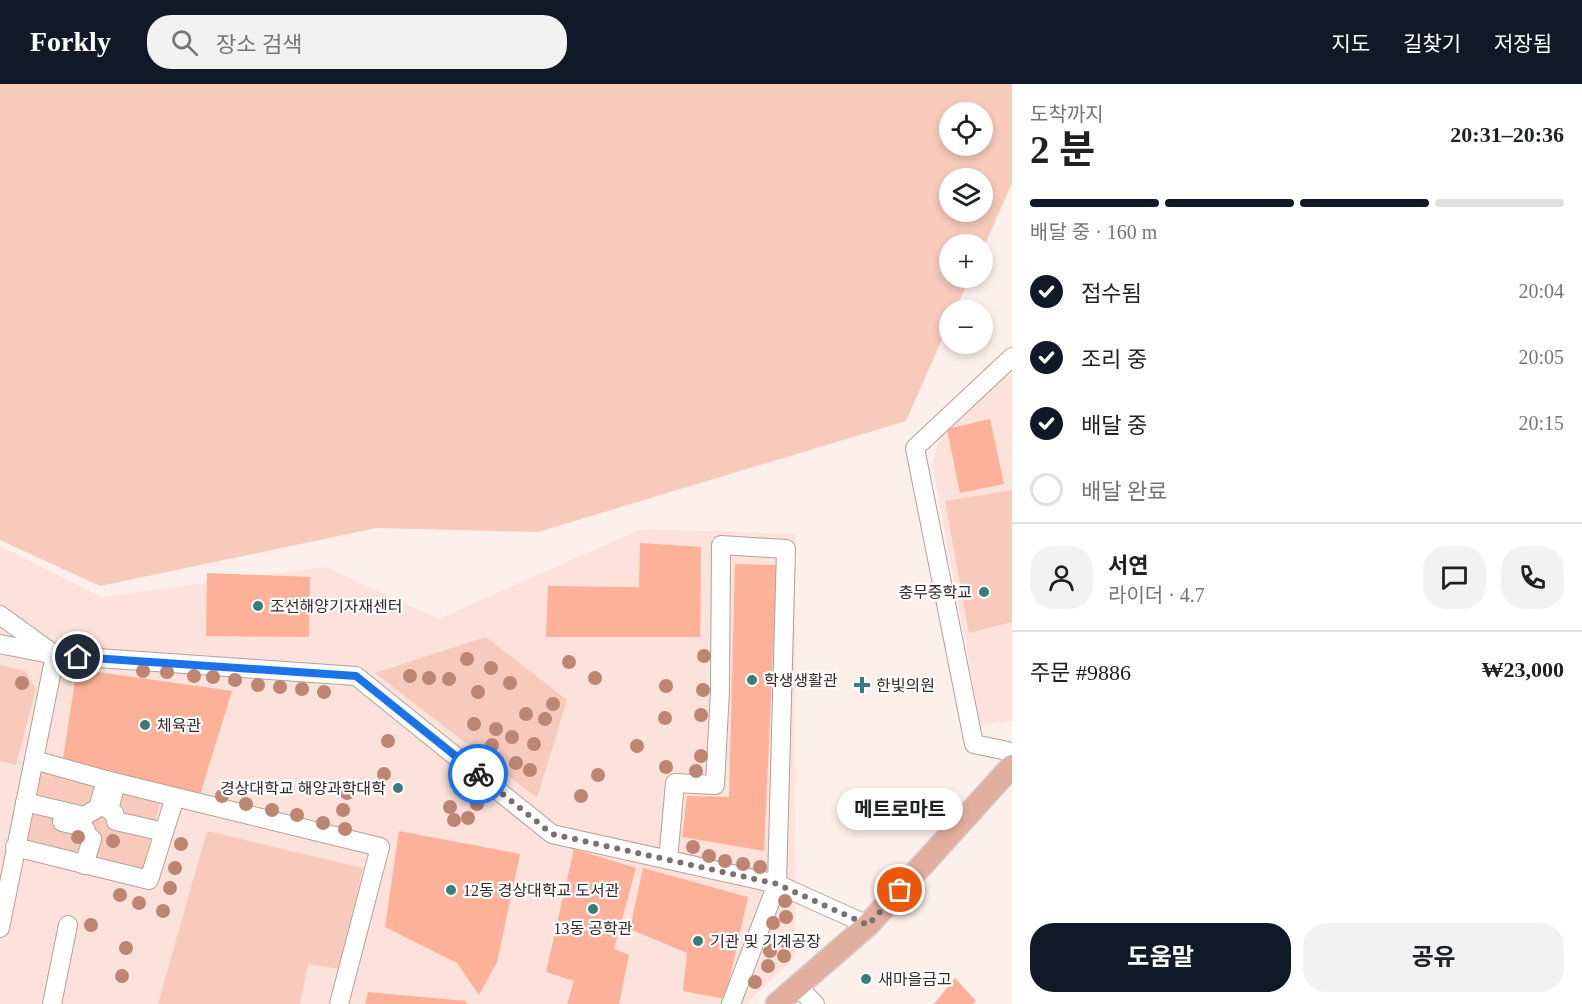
<!DOCTYPE html>
<html lang="ko">
<head>
<meta charset="utf-8">
<style>
  body { margin:0; font-family:"Times New Roman","Noto Sans KR",serif; background:#f2f2f2; color:#202124; height:100vh; display:flex; flex-direction:column; font-size:22px; white-space:nowrap }
  * { box-sizing:border-box; margin:0 }
  p { font-size:20px; color:#757577 }
  .icon { flex:none; width:33px; height:33px; fill:none; stroke:currentColor; stroke-width:2; stroke-linecap:round; stroke-linejoin:round }
  .map { position:relative; flex:1; overflow:hidden }
  .details { display:flex; flex-direction:column; background:#fff; width:570px }
  .details>* { flex:none }
  .fabs { position:absolute; left:939px; top:18px; display:grid; gap:12px }
  .fabs a { display:grid; place-items:center; width:54px; height:54px; border-radius:50%; background:#fff; box-shadow:0 3px 9px #0003; font-size:30px }
  .pin { position:absolute; display:grid; place-items:center; width:51px; height:51px; color:#fff; margin:-26px; border:3px solid #fff; border-radius:50%; box-shadow:0 2px 6px #0007 }
  .courier { position:absolute; display:grid; place-items:center; width:60px; height:60px; margin:-30px; border:4px solid #1a73e8; border-radius:50%; background:#fff; color:#222; box-shadow:0 2px 8px #0007 }
  .bubble { position:absolute; height:42px; border-radius:21px; background:#fff; box-shadow:0 3px 9px #0003; font-size:20px; font-weight:700; line-height:42px; text-align:center }
  .overview em { font-style:normal; font-weight:700 }
  .overview div { display:flex; flex-direction:column-reverse }
  .overview { display:flex; align-items:center; justify-content:space-between; height:102px; padding:0 18px }
  h1 { font-size:39px; font-weight:700; line-height:45px }
  .bar { display:grid; grid-template-columns:repeat(4,1fr); gap:9px 6px; align-content:center; height:72px; padding:0 18px }
  .bar i { height:8px; border-radius:4px; background:#e0e0e0 }
  .bar .selected { background:#111827 }
  .bar p { grid-column:span 4 }
  .line { display:flex; align-items:center; gap:15px; padding:0 18px; border-top:2px solid #e0e0e0 }
  .line div { flex:1 }
  .round { display:grid; place-items:center; flex:none; width:63px; height:63px; border-radius:24px; background:#f2f2f2 }
  ol { padding:0 18px; list-style:none }
  li { display:flex; align-items:center; gap:18px; height:66px }
  li p { margin-inline-start:auto }
  li .icon { padding:6px; border-radius:50%; background:#111827; color:#fff; stroke-width:4 }
  li:last-child { color:#757577 }
  li i { width:33px; height:33px; border:3px solid #e0e0e0; border-radius:50% }
  .button { display:flex; gap:12px; margin-top:auto; padding:12px 18px }
  .button a { flex:1; height:69px; border-radius:24px; background:#111827; color:#fff; font-size:24px; font-weight:700; line-height:69px; text-align:center }
  .button a+a { background:#f2f2f2; color:#202124 }
  header { display:flex; align-items:center; gap:36px; box-sizing:border-box; height:84px; padding:0 30px; background:#111827; color:#fff }
  header strong { font-size:28px }
  nav { display:flex; gap:33px; margin-inline-start:auto; font-size:21px }
  .search { width:420px; height:54px; background:#f2f2f2; display:flex; align-items:center; gap:15px; box-sizing:border-box; padding:0 21px; border-radius:24px; color:#757577; font-size:22px }
  main { display:flex; flex:1; min-height:0 }
  .map>svg:first-child { display:block }
</style>
</head>
<body>
<header>
<strong>Forkly</strong>
<div class="search"><svg class="icon" aria-label="search" viewBox="0 0 24 24"><circle cx="10" cy="10" r="6"/><path d="M15 15l6 6"/></svg>장소 검색</div>
<nav><a>지도</a><a>길찾기</a><a>저장됨</a></nav>
</header>
<main>
<div class="map">
<svg width="1012" height="920" viewBox="0 0 1012 920">
  <rect width="100%" height="100%" fill="#fdefea"/>
  <g fill="#fce2da">
    <path d="M1012 290V636L981 642 932 380 940 353 952 335 1001 293Z"/>
    <path d="M642 445 795 450V873L746 920H0V462L101 513 326 483 438 535Z"/>
  </g>
  <g fill="#f7cabc" fill-rule="evenodd">
    <path d="M0 0H1012V99L983 165 982 160H950V194H970L955 226H950L949 239 906 337 538 448 376 444 100 502 0 456ZM982 28V62H950V28ZM982 94V128H950V94Z"/>
    <path d="M1012 406V538L969 549 945 417Z"/>
    <path d="M486 553 567 616 537 714 375 589Z"/>
    <path d="M0 581 25 587 36 605 16 681 0 677Z"/>
    <path d="M41 685 161 715 143 785 23 761Z"/>
    <path d="M207 747 363 784 340 885 308 880 300 920H158Z"/>
  </g>
  <g fill="#feb199">
    <path d="M990 335 1004 400 960 409 947 345Z"/>
    <path d="M640 459 701 463 700 553H546L548 502 639 503Z"/>
    <path d="M735 480 777 481 764 767 682 753 687 712 729 713Z"/>
    <path d="M207 489 310 493 309 553 206 552Z"/>
    <path d="M77 585 232 607 199 714 63 674Z"/>
    <path d="M399 747 520 770 497 878 479 911 457 879 385 843Z"/>
    <path d="M574 765 636 784 614 865 629 871 619 920H567L574 897 546 888Z"/>
    <path d="M643 784 748 813 725 915 683 907 687 869 630 845Z"/>
    <path d="M955 894 976 917 973 920H934Z"/>
    <path d="M368 908 466 917 467 920H365Z"/>
  </g>
  <g fill="none" stroke-linecap="round" stroke-linejoin="round">
    <defs>
      <g id="minor">
        <path d="M1012 273 915 364 974 660 1012 668"/>
        <path d="M0 531 55 571 356 592 552 750 777 800 868 841"/>
        <path d="M0 560 55 571 0 844"/>
        <path d="M34 676 106 696 380 763 339 920"/>
        <path d="M115 702 109 726 114 729 116 737 164 748"/>
        <path d="M25 718 84 732 98 724 106 696"/>
        <path d="M62 738 84 743 88 752 92 755 84 781"/>
        <path d="M15 763 149 796 175 713"/>
        <path d="M668 776 675 699 715 701 720 606 721 461 786 465 777 800 731 920"/>
        <path d="M797 902 815 920"/>
        <path d="M52 920 68 841"/>
      </g>
      <path id="major" d="M777 920 868 841 1012 682"/>
    </defs>
    <use href="#minor" stroke="#b59f98" stroke-width="20"/>
    <use href="#major" stroke="#d2d0d0" stroke-width="25"/>
    <use href="#minor" stroke="#fff" stroke-width="18"/>
    <use href="#major" stroke="#e2af9f" stroke-width="22"/>
  </g>
  <g fill="#bd8673">
    <circle cx="704" cy="572" r="7"/>
    <circle cx="467" cy="575" r="7"/>
    <circle cx="569" cy="578" r="7"/>
    <circle cx="491" cy="584" r="7"/>
    <circle cx="143" cy="587" r="7"/>
    <circle cx="167" cy="588" r="7"/>
    <circle cx="194" cy="592" r="7"/>
    <circle cx="410" cy="592" r="7"/>
    <circle cx="213" cy="593" r="7"/>
    <circle cx="429" cy="594" r="7"/>
    <circle cx="595" cy="594" r="7"/>
    <circle cx="449" cy="595" r="7"/>
    <circle cx="235" cy="596" r="7"/>
    <circle cx="22" cy="599" r="7"/>
    <circle cx="510" cy="599" r="7"/>
    <circle cx="258" cy="601" r="7"/>
    <circle cx="666" cy="602" r="7"/>
    <circle cx="280" cy="603" r="7"/>
    <circle cx="302" cy="605" r="7"/>
    <circle cx="703" cy="606" r="7"/>
    <circle cx="324" cy="608" r="7"/>
    <circle cx="478" cy="608" r="7"/>
    <circle cx="553" cy="620" r="7"/>
    <circle cx="526" cy="630" r="7"/>
    <circle cx="701" cy="631" r="7"/>
    <circle cx="665" cy="634" r="7"/>
    <circle cx="545" cy="635" r="7"/>
    <circle cx="474" cy="640" r="7"/>
    <circle cx="496" cy="645" r="7"/>
    <circle cx="512" cy="653" r="7"/>
    <circle cx="388" cy="657" r="7"/>
    <circle cx="534" cy="660" r="7"/>
    <circle cx="492" cy="661" r="7"/>
    <circle cx="637" cy="662" r="7"/>
    <circle cx="701" cy="672" r="7"/>
    <circle cx="516" cy="679" r="7"/>
    <circle cx="666" cy="683" r="7"/>
    <circle cx="530" cy="686" r="7"/>
    <circle cx="696" cy="687" r="7"/>
    <circle cx="384" cy="690" r="7"/>
    <circle cx="598" cy="691" r="7"/>
    <circle cx="460" cy="705" r="7"/>
    <circle cx="347" cy="709" r="7"/>
    <circle cx="222" cy="712" r="7"/>
    <circle cx="581" cy="712" r="7"/>
    <circle cx="246" cy="720" r="7"/>
    <circle cx="477" cy="720" r="7"/>
    <circle cx="450" cy="723" r="7"/>
    <circle cx="272" cy="726" r="7"/>
    <circle cx="343" cy="726" r="7"/>
    <circle cx="297" cy="731" r="7"/>
    <circle cx="468" cy="734" r="7"/>
    <circle cx="454" cy="736" r="7"/>
    <circle cx="323" cy="739" r="7"/>
    <circle cx="345" cy="745" r="7"/>
    <circle cx="78" cy="753" r="7"/>
    <circle cx="113" cy="757" r="7"/>
    <circle cx="181" cy="760" r="7"/>
    <circle cx="693" cy="763" r="7"/>
    <circle cx="709" cy="772" r="7"/>
    <circle cx="725" cy="777" r="7"/>
    <circle cx="743" cy="780" r="7"/>
    <circle cx="760" cy="783" r="7"/>
    <circle cx="175" cy="784" r="7"/>
    <circle cx="170" cy="804" r="7"/>
    <circle cx="120" cy="811" r="7"/>
    <circle cx="785" cy="817" r="7"/>
    <circle cx="139" cy="819" r="7"/>
    <circle cx="163" cy="827" r="7"/>
    <circle cx="786" cy="833" r="7"/>
    <circle cx="773" cy="839" r="7"/>
    <circle cx="91" cy="841" r="7"/>
    <circle cx="785" cy="857" r="7"/>
    <circle cx="126" cy="864" r="7"/>
    <circle cx="770" cy="867" r="7"/>
    <circle cx="784" cy="872" r="7"/>
    <circle cx="768" cy="882" r="7"/>
    <circle cx="122" cy="892" r="7"/>
    <circle cx="755" cy="898" r="7"/>
  </g>
  <g fill="none" stroke-linecap="round" stroke-linejoin="round">
    <path stroke="#7a706d" stroke-width="6" stroke-dasharray="0 10.8" d="M478 690 552 750 777 800 868 841 900 806"/>
    <path stroke="#1a73e8" stroke-width="8" d="M78 573 356 592 478 690"/>
  </g>
  <g fill="#387f7a" stroke="#fff" stroke-width="2">
    <circle cx="984" cy="508" r="6"/>
    <circle cx="258" cy="522" r="6"/>
    <circle cx="752" cy="596" r="6"/>
    <path d="M859 592h6v6h6v6h-6v6h-6v-6h-6v-6h6z"/>
    <circle cx="145" cy="641" r="6"/>
    <circle cx="398" cy="704" r="6"/>
    <circle cx="451" cy="806" r="6"/>
    <circle cx="593" cy="825" r="6"/>
    <circle cx="698" cy="857" r="6"/>
    <circle cx="866" cy="895" r="6"/>
  </g>
  <g text-anchor="middle" stroke-width="4.5" stroke-linejoin="round" paint-order="stroke">
    <g font-size="16" fill="#342b29" stroke="#fff" text-anchor="start">
      <text x="972" y="514" text-anchor="end">충무중학교</text>
      <text x="270" y="528">조선해양기자재센터</text>
      <text x="764" y="602">학생생활관</text>
      <text x="876" y="607">한빛의원</text>
      <text x="157" y="647">체육관</text>
      <text x="386" y="710" text-anchor="end">경상대학교 해양과학대학</text>
      <text x="463" y="812">12동 경상대학교 도서관</text>
      <text x="593" y="850" text-anchor="middle">13동 공학관</text>
      <text x="710" y="863">기관 및 기계공장</text>
      <text x="878" y="901">새마을금고</text>
    </g>
  </g>
</svg>
<div class="fabs">
<a><svg class="icon" aria-label="locate" viewBox="0 0 24 24"><circle cx="12" cy="12" r="6"/><path d="M12 2v4M12 18v4M2 12h4M18 12h4"/></svg></a>
<a><svg class="icon" aria-label="layers" viewBox="0 0 24 24"><path d="M12 4l9 5-9 5-9-5zM3 14l9 5 9-5"/></svg></a>
<a>+</a>
<a>−</a>
</div>
<div class="pin" style="left:900px;top:806px;background:#ea580c"><svg class="icon" aria-label="bag" viewBox="0 0 24 24"><path d="M5 8h14l-1 12H6zM9 8a3 3 0 0 1 6 0"/></svg></div>
<div class="pin" style="left:78px;top:573px;background:#1f2937"><svg class="icon" aria-label="home" viewBox="0 0 24 24"><path d="M3 11l9-7 9 7M6 9v11h12V9"/></svg></div>
<div class="courier" style="left:478px;top:690px"><svg class="icon" aria-label="bike" viewBox="0 0 24 24"><circle cx="6" cy="16" r="4"/><circle cx="18" cy="16" r="4"/><path d="M6 16l4-8h5l3 8M10 8l3 8H6M13 5h3"/></svg></div>
<div class="bubble" style="left:837px;top:704px;width:126px">메트로마트</div>
</div>
<section class="details">
<div class="overview"><div><h1>2 분</h1><p>도착까지</p></div><em>20:31–20:36</em></div>
<div class="bar"><i class="selected"></i><i class="selected"></i><i class="selected"></i><i></i><p>배달 중 · 160 m</p></div>
<ol>
<li><svg class="icon" aria-label="check" viewBox="0 0 24 24"><path d="M5 12l5 5 9-10"/></svg>접수됨<p>20:04</p></li>
<li><svg class="icon" aria-label="check" viewBox="0 0 24 24"><path d="M5 12l5 5 9-10"/></svg>조리 중<p>20:05</p></li>
<li><svg class="icon" aria-label="check" viewBox="0 0 24 24"><path d="M5 12l5 5 9-10"/></svg>배달 중<p>20:15</p></li>
<li><i></i>배달 완료</li>
</ol>
<div class="line" style="height:108px"><a class="round"><svg class="icon" aria-label="person" viewBox="0 0 24 24"><circle cx="12" cy="8" r="4"/><path d="M4 21q1-7 8-7t8 7"/></svg></a><div><b>서연</b><p>라이더 · 4.7</p></div><a class="round"><svg class="icon" aria-label="chat" viewBox="0 0 24 24"><path d="M4 5h16v11H9l-5 4z"/></svg></a><a class="round"><svg class="icon" aria-label="phone" viewBox="0 0 24 24"><path d="M5 4h4l2 5-3 2q2 4 5 5l2-3 5 2v4C11 20 4 13 5 4z"/></svg></a></div>
<div class="line" style="height:78px"><div>주문 #9886</div><b>₩23,000</b></div>
<div class="button"><a>도움말</a><a>공유</a></div>
</section>
</main>
</body>
</html>
